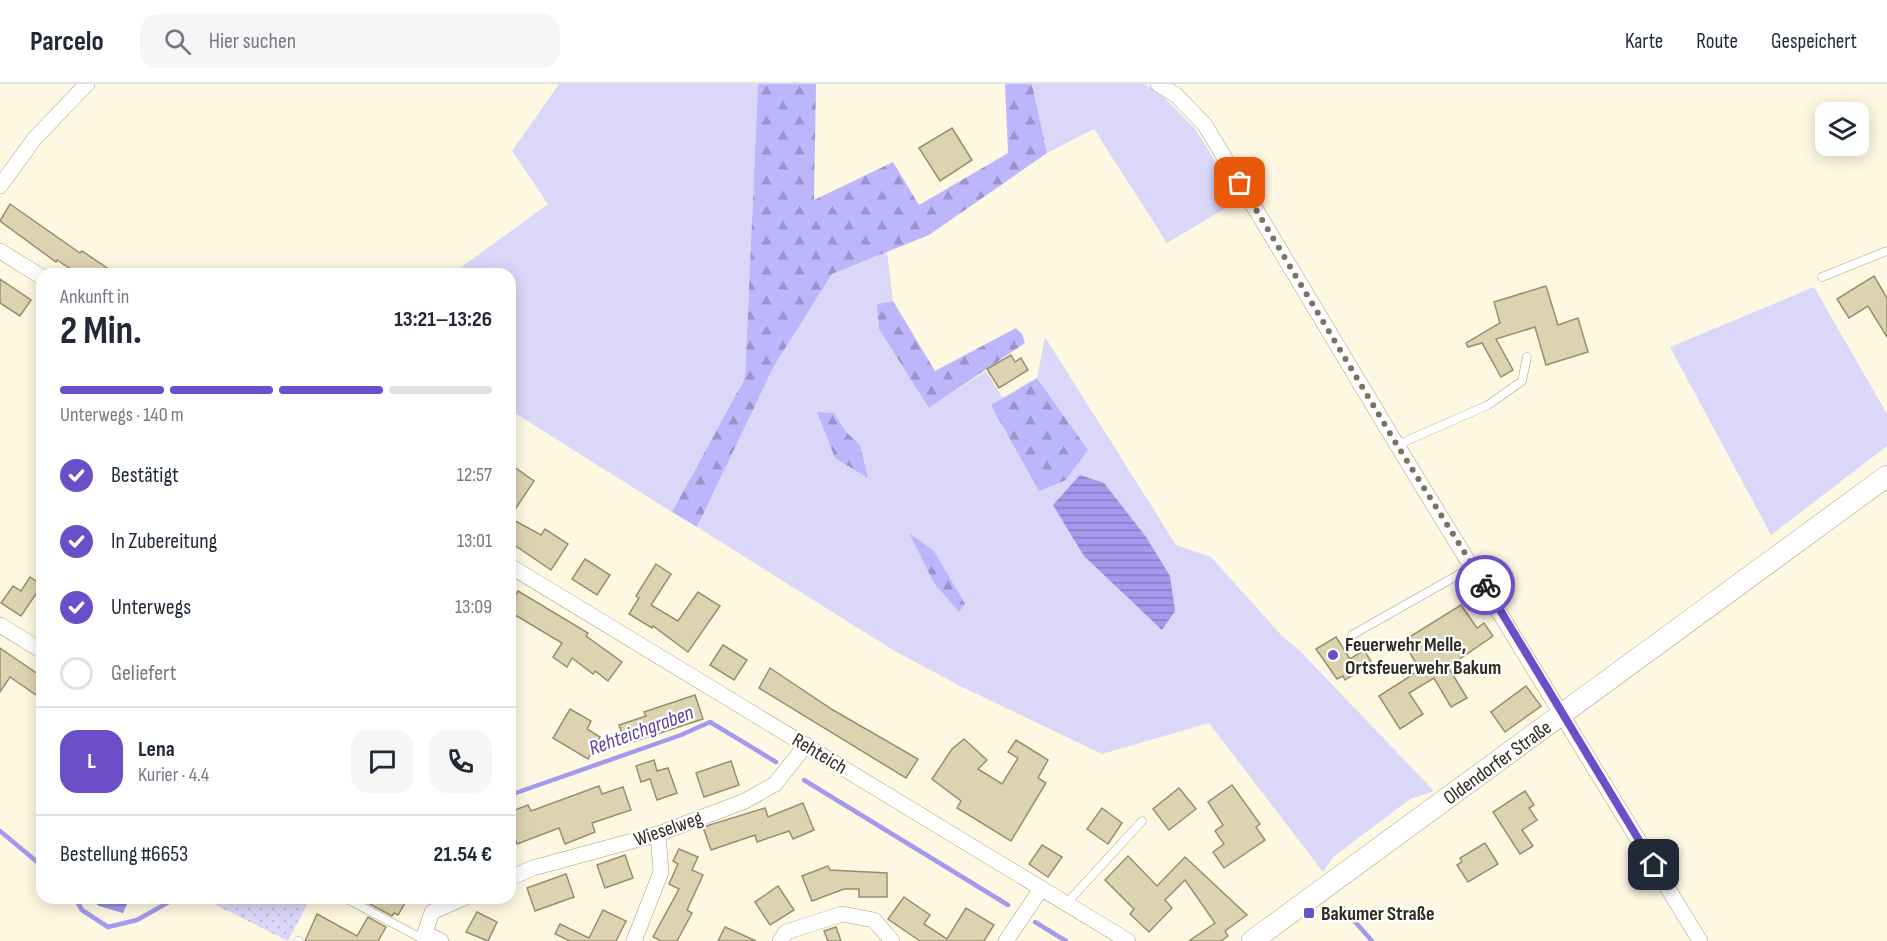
<!DOCTYPE html>
<html lang="de">
<head>
<meta charset="utf-8">
<style>
  body { margin:0; font-family:"Sofia Sans Condensed",sans-serif; background:#f6f6f7; color:#1f2937; height:100vh; display:flex; flex-direction:column; font-size:22px; white-space:nowrap }
  * { box-sizing:border-box; margin:0 }
  p { font-size:20px; color:#747a83 }
  .icon { flex:none; width:33px; height:33px; fill:none; stroke:currentColor; stroke-width:2; stroke-linecap:round; stroke-linejoin:round }
  .map { position:relative; flex:1; overflow:hidden }
  .details { position:absolute; left:36px; top:184px; width:480px; height:636px; display:flex; flex-direction:column; background:#fff; border-radius:18px; box-shadow:0 3px 15px #0003 }
  .details>* { flex:none }
  .fabs { position:absolute; left:1815px; top:18px; display:grid; gap:12px }
  .fabs a { display:grid; place-items:center; width:54px; height:54px; border-radius:12px; background:#fff; box-shadow:0 3px 15px #0003; font-size:30px }
  .pin { position:absolute; display:grid; place-items:center; width:51px; height:51px; color:#fff; margin:-26px; border-radius:12px; box-shadow:0 3px 9px #0006 }
  .courier { position:absolute; display:grid; place-items:center; width:60px; height:60px; margin:-30px; border:4px solid #6a4fc8; border-radius:50%; background:#fff; color:#222; box-shadow:0 2px 8px #0007 }
  .headline em { font-style:normal; font-weight:700 }
  .headline div { display:flex; flex-direction:column-reverse }
  .headline { display:flex; align-items:center; justify-content:space-between; height:102px; padding:0 24px }
  h1 { font-size:39px; font-weight:700; line-height:45px }
  .bar { display:grid; grid-template-columns:repeat(4,1fr); gap:9px 6px; align-content:center; height:72px; padding:0 24px }
  .bar i { height:8px; border-radius:4px; background:#e0e1e3 }
  .bar .active { background:#6a4fc8 }
  .bar p { grid-column:span 4 }
  .line { display:flex; align-items:center; gap:15px; padding:0 24px; border-top:2px solid #e0e1e3 }
  .line div { flex:1 }
  .round { display:grid; place-items:center; flex:none; width:63px; height:63px; border-radius:18px; background:#f6f6f7 }
  ol { padding:0 24px; list-style:none }
  li { display:flex; align-items:center; gap:18px; height:66px }
  li p { margin-inline-start:auto }
  li .icon { padding:6px; border-radius:50%; background:#6a4fc8; color:#fff; stroke-width:4 }
  li:last-child { color:#747a83 }
  li i { width:33px; height:33px; border:3px solid #e0e1e3; border-radius:50% }
  header { display:flex; align-items:center; gap:36px; box-sizing:border-box; height:84px; padding:0 30px; background:#fff; border-bottom:2px solid #e0e1e3 }
  header strong { font-size:28px }
  nav { display:flex; gap:33px; margin-inline-start:auto; font-size:21px }
  .search { width:420px; height:54px; background:#f6f6f7; display:flex; align-items:center; gap:15px; box-sizing:border-box; padding:0 21px; border-radius:18px; color:#747a83; font-size:22px }
  .map>svg:first-child { display:block }
</style>
</head>
<body>
<header>
<strong>Parcelo</strong>
<div class="search"><svg class="icon" aria-label="search" viewBox="0 0 24 24"><circle cx="10" cy="10" r="6"/><path d="M15 15l6 6"/></svg>Hier suchen</div>
<nav><a>Karte</a><a>Route</a><a>Gespeichert</a></nav>
</header>
<div class="map">
<svg width="1887" height="857" viewBox="0 0 1887 857">
  <defs>
    <pattern id="forest-firs" width="22" height="20" patternUnits="userSpaceOnUse" patternTransform="scale(1.5)"><rect width="22" height="20" fill="#beb6fc"/><path d="M5 1l3.5 6h-7zM16 11l3.5 6h-7z" fill="#9b94cb"/></pattern>
    <pattern id="park-dots" width="8" height="8" patternUnits="userSpaceOnUse" patternTransform="scale(1.5)"><rect width="8" height="8" fill="#dad7f9"/><path d="M2 2h.1M6 6h.1" fill="none" stroke="#bbb9d5" stroke-width="1.8" stroke-linecap="round"/></pattern>
    <pattern id="water-rules" width="6" height="5" patternUnits="userSpaceOnUse" patternTransform="scale(1.5)"><rect width="6" height="5" fill="#a499ee"/><path d="M0 2.5h6" fill="none" stroke="#867dc0"/></pattern>
  </defs>
  <rect width="100%" height="100%" fill="#fef8e2"/>
  <g fill="#dad7f9">
    <path d="M559 0H758L745 294 672 428 510 326V190H452L548 120 512 67Z"/>
    <path d="M1032 0H1144L1161 10 1196 46 1239 116 1167 159 1094 45 1047 69Z"/>
    <path d="M887 168 893 217 877 220 929 324 986 287 1003 314 991 321 1088 366 1037 294 1045 253 1176 461 1211 473 1282 552 1300 567 1434 707 1410 715 1333 773 1323 788 1209 639 1102 670 960 602 893 566 697 443 774 282 832 190Z"/>
    <path d="M1814 203 1887 330V362L1771 451 1670 263Z"/>
  </g>
  <g fill="url(#forest-firs)">
    <path d="M758 0H816L814 116 893 78 919 121 1008 69 1005 0H1032L1047 69 929 151 832 190 774 282 697 443 672 428 745 294Z"/>
    <path d="M893 217 935 287 1016 244 1022 250 1025 259 929 324 879 245 877 220Z"/>
    <path d="M1037 294 1088 366 1066 396 1039 407 991 321Z"/>
    <path d="M817 328 834 329 846 348 860 361 868 394 835 374Z"/>
    <path d="M909 449 934 467 965 520 959 528 934 499Z"/>
  </g>
  <path fill="url(#park-dots)" d="M204 815H310L288 857Z"/>
  <g fill="url(#water-rules)">
    <path d="M1080 391 1104 399 1146 453 1170 492 1175 527 1162 546 1084 472 1053 421Z"/>
    <path d="M90 815H136L127 820 123 829 99 822Z"/>
  </g>
  <g fill="none" stroke-linecap="round" stroke-linejoin="round">
    <g stroke="#a499ee" stroke-width="4.5">
      <path d="M804 696 1008 821"/>
      <path d="M510 711 681 651 710 638 776 678"/>
      <path d="M0 747 42 782"/>
      <path d="M75 814 82 826 108 843 137 836 176 814"/>
      <path d="M1343 824 1372 857"/>
      <path d="M1035 838 1066 857"/>
    </g>
  </g>
  <g fill="#ded3b0" stroke="#998f6e" stroke-width="1.5">
    <path d="M952 44 972 76 940 97 919 64Z"/>
    <path d="M10 120 80 169 82 167 116 190H78L57 176 56 178 0 137Z"/>
    <path d="M1874 192 1887 214V253L1868 222 1849 234 1837 215Z"/>
    <path d="M0 195 31 216 20 232 0 219Z"/>
    <path d="M1546 202 1558 241 1578 234 1588 268 1546 281 1535 243 1496 255 1513 286 1501 293 1482 259 1468 263 1466 259 1500 239 1494 218Z"/>
    <path d="M1011 271 1015 278 1021 274 1028 286 999 304 987 285Z"/>
    <path d="M510 380 534 397 510 433Z"/>
    <path d="M510 434 541 451 545 445 568 460 551 486 510 458Z"/>
    <path d="M585 475 610 491 597 511 572 495Z"/>
    <path d="M656 480 671 490 651 521 678 537 698 508 720 522 688 568 653 542 652 544 629 530 639 514 636 512Z"/>
    <path d="M30 493 42 501 21 532 1 519 13 502 21 507Z"/>
    <path d="M518 507 588 549 586 552 622 578 608 597 595 587 593 590 572 574 567 583 553 573 562 559 510 528V520Z"/>
    <path d="M1461 521 1477 544 1484 539 1493 552 1448 583 1467 614 1451 623 1434 594 1409 609 1423 630 1400 645 1379 612 1420 586 1403 557Z"/>
    <path d="M1336 553 1350 575 1364 566 1372 579 1345 596 1343 592 1337 595 1316 565Z"/>
    <path d="M723 561 747 576 734 596 710 581Z"/>
    <path d="M0 564 42 593V615L10 593 0 608Z"/>
    <path d="M770 584 833 626 918 675 906 694 759 604Z"/>
    <path d="M1526 602 1541 622 1505 648 1491 628Z"/>
    <path d="M695 611 703 635 626 660 619 641 646 632 644 628Z"/>
    <path d="M570 625 591 637 587 645 600 653 588 675 553 654Z"/>
    <path d="M964 655 987 676 978 685 1002 700 1018 674 1008 668 1016 656 1048 676 1038 694 1046 699 1011 757 957 724 961 717 932 695 952 665Z"/>
    <path d="M654 676 657 687 668 684 677 709 657 716 650 695 641 698 636 682Z"/>
    <path d="M731 677 739 701 704 713 696 689Z"/>
    <path d="M1232 701 1260 740 1256 743 1265 756 1224 784 1213 768 1224 760 1215 747 1223 741 1208 718Z"/>
    <path d="M599 702 602 710 623 703 631 726 592 739 595 748 565 760 559 744 517 760 510 742V728L528 721 531 727Z"/>
    <path d="M1179 704 1196 725 1169 746 1153 725Z"/>
    <path d="M1525 707 1534 721 1529 724 1537 736 1522 746 1533 762 1520 770 1493 728Z"/>
    <path d="M803 719 814 746 793 755 789 747 757 758 755 751 711 766 703 743 765 724 768 733Z"/>
    <path d="M1102 724 1122 739 1108 760 1087 745Z"/>
    <path d="M1485 759 1498 780 1468 798 1457 781 1462 778 1460 774Z"/>
    <path d="M1042 761 1062 773 1048 793 1029 780Z"/>
    <path d="M679 765 698 773 692 786 703 791 687 826 692 829 677 857H661L653 853 679 805 669 800 678 780 673 777Z"/>
    <path d="M625 771 633 794 605 804 597 781Z"/>
    <path d="M1128 772 1157 802 1185 773 1247 831 1225 847 1228 852 1221 857H1189L1215 839 1185 796 1165 816 1172 824 1149 848 1130 830 1134 825 1105 796Z"/>
    <path d="M828 782 830 786 887 789V813H859V805H844L812 817 802 792Z"/>
    <path d="M566 790 574 813 535 827 527 804Z"/>
    <path d="M778 802 794 826 770 841 755 818Z"/>
    <path d="M904 813 930 831 924 840 947 855 966 824 994 841 984 857H920L888 835Z"/>
    <path d="M359 814H408L398 831 394 829 392 832Z"/>
    <path d="M603 826 626 837 616 857H570L555 850 560 840 589 854Z"/>
    <path d="M477 828 497 838 488 857 466 848Z"/>
    <path d="M317 830 357 852 368 833 386 843 378 857H305Z"/>
    <path d="M725 843 756 857H718Z"/>
    <path d="M836 843 841 857H828L824 847Z"/>
  </g>
  <g fill="none" stroke-linecap="round" stroke-linejoin="round">
    <defs>
      <g id="service">
        <path d="M1822 193 1887 167"/>
        <path d="M1397 361 1488 321 1522 297 1527 273"/>
        <path d="M1352 551 1472 483"/>
        <path d="M345 814 421 854"/>
        <path d="M1066 820 1142 737"/>
        <path d="M298 857H299"/>
      </g>
      <g id="minor">
        <path d="M1158 0 1176 11 1205 41 1397 361 1700 857"/>
        <path d="M0 102 35 54 87 0"/>
        <path d="M0 167 42 193"/>
        <path d="M510 482 1128 857"/>
        <path d="M0 541 42 567"/>
        <path d="M510 794 533 784 658 750 745 717 775 700 806 661"/>
        <path d="M441 857 425 849 432 828 464 814"/>
        <path d="M634 857 661 788 658 750"/>
        <path d="M780 857 786 848 842 830 874 836 892 857"/>
        <path d="M1006 857 1041 805"/>
      </g>
      <path id="secondary" d="M1252 857 1887 392"/>
    </defs>
    <use href="#service" stroke="#a99f7e" stroke-width="9"/>
    <use href="#minor" stroke="#a99f7e" stroke-width="16"/>
    <use href="#secondary" stroke="#a99f7e" stroke-width="22"/>
    <use href="#service" stroke="#fff" stroke-width="8"/>
    <use href="#minor" stroke="#fff" stroke-width="15"/>
    <use href="#secondary" stroke="#fff" stroke-width="21"/>
  </g>
  <g fill="none" stroke-linecap="round" stroke-linejoin="round">
    <path stroke="#787363" stroke-width="6" stroke-dasharray="0 10.8" d="M1240 99 1397 361 1485 501"/>
    <path stroke="#6a4fc8" stroke-width="8" d="M1485 501 1654 781"/>
  </g>
  <g fill="#6a4fc8" stroke="#fff" stroke-width="2">
    <circle cx="1333" cy="571" r="6"/>
    <rect x="1303" y="823" width="12" height="12" rx="3"/>
  </g>
  <g text-anchor="middle" stroke-width="4.5" stroke-linejoin="round" paint-order="stroke">
    <g font-size="20" font-weight="bold" fill="#302c1f" stroke="#fff" text-anchor="start">
      <text x="1345" y="567">Feuerwehr Melle,<tspan x="1345" dy="23">Ortsfeuerwehr Bakum</tspan></text>
      <text x="1321" y="836">Bakumer Straße</text>
    </g>
    <g font-size="20" fill="#302c1f" stroke="#fff">
      <text transform="translate(820 669) rotate(31)" y="7">Rehteich</text>
      <text transform="translate(1497 678) rotate(-36)" y="7">Oldendorfer Straße</text>
      <text transform="translate(668 744) rotate(-19)" y="7">Wieselweg</text>
    </g>
    <g font-size="21" font-style="italic" fill="#5843a6" stroke="#fff">
      <text transform="translate(641 646) rotate(-20)" y="7">Rehteichgraben</text>
    </g>
  </g>
</svg>
<div class="fabs">
<a><svg class="icon" aria-label="layers" viewBox="0 0 24 24"><path d="M12 4l9 5-9 5-9-5zM3 14l9 5 9-5"/></svg></a>
</div>
<div class="pin" style="left:1240px;top:99px;background:#ea580c"><svg class="icon" aria-label="bag" viewBox="0 0 24 24"><path d="M5 8h14l-1 12H6zM9 8a3 3 0 0 1 6 0"/></svg></div>
<div class="pin" style="left:1654px;top:781px;background:#1f2937"><svg class="icon" aria-label="home" viewBox="0 0 24 24"><path d="M3 11l9-7 9 7M6 9v11h12V9"/></svg></div>
<div class="courier" style="left:1485px;top:501px"><svg class="icon" aria-label="bike" viewBox="0 0 24 24"><circle cx="6" cy="16" r="4"/><circle cx="18" cy="16" r="4"/><path d="M6 16l4-8h5l3 8M10 8l3 8H6M13 5h3"/></svg></div>
<section class="details">
<div class="headline"><div><h1>2 Min.</h1><p>Ankunft in</p></div><em>13:21–13:26</em></div>
<div class="bar"><i class="active"></i><i class="active"></i><i class="active"></i><i></i><p>Unterwegs · 140 m</p></div>
<ol>
<li><svg class="icon" aria-label="check" viewBox="0 0 24 24"><path d="M5 12l5 5 9-10"/></svg>Bestätigt<p>12:57</p></li>
<li><svg class="icon" aria-label="check" viewBox="0 0 24 24"><path d="M5 12l5 5 9-10"/></svg>In Zubereitung<p>13:01</p></li>
<li><svg class="icon" aria-label="check" viewBox="0 0 24 24"><path d="M5 12l5 5 9-10"/></svg>Unterwegs<p>13:09</p></li>
<li><i></i>Geliefert</li>
</ol>
<div class="line" style="height:108px"><b class="round" style="background:#6a4fc8;color:#fff">L</b><div><b>Lena</b><p>Kurier · 4.4</p></div><a class="round"><svg class="icon" aria-label="chat" viewBox="0 0 24 24"><path d="M4 5h16v11H9l-5 4z"/></svg></a><a class="round"><svg class="icon" aria-label="phone" viewBox="0 0 24 24"><path d="M5 4h4l2 5-3 2q2 4 5 5l2-3 5 2v4C11 20 4 13 5 4z"/></svg></a></div>
<div class="line" style="height:78px"><div>Bestellung #6653</div><b>21.54 €</b></div>
</section>
</div>
</body>
</html>
